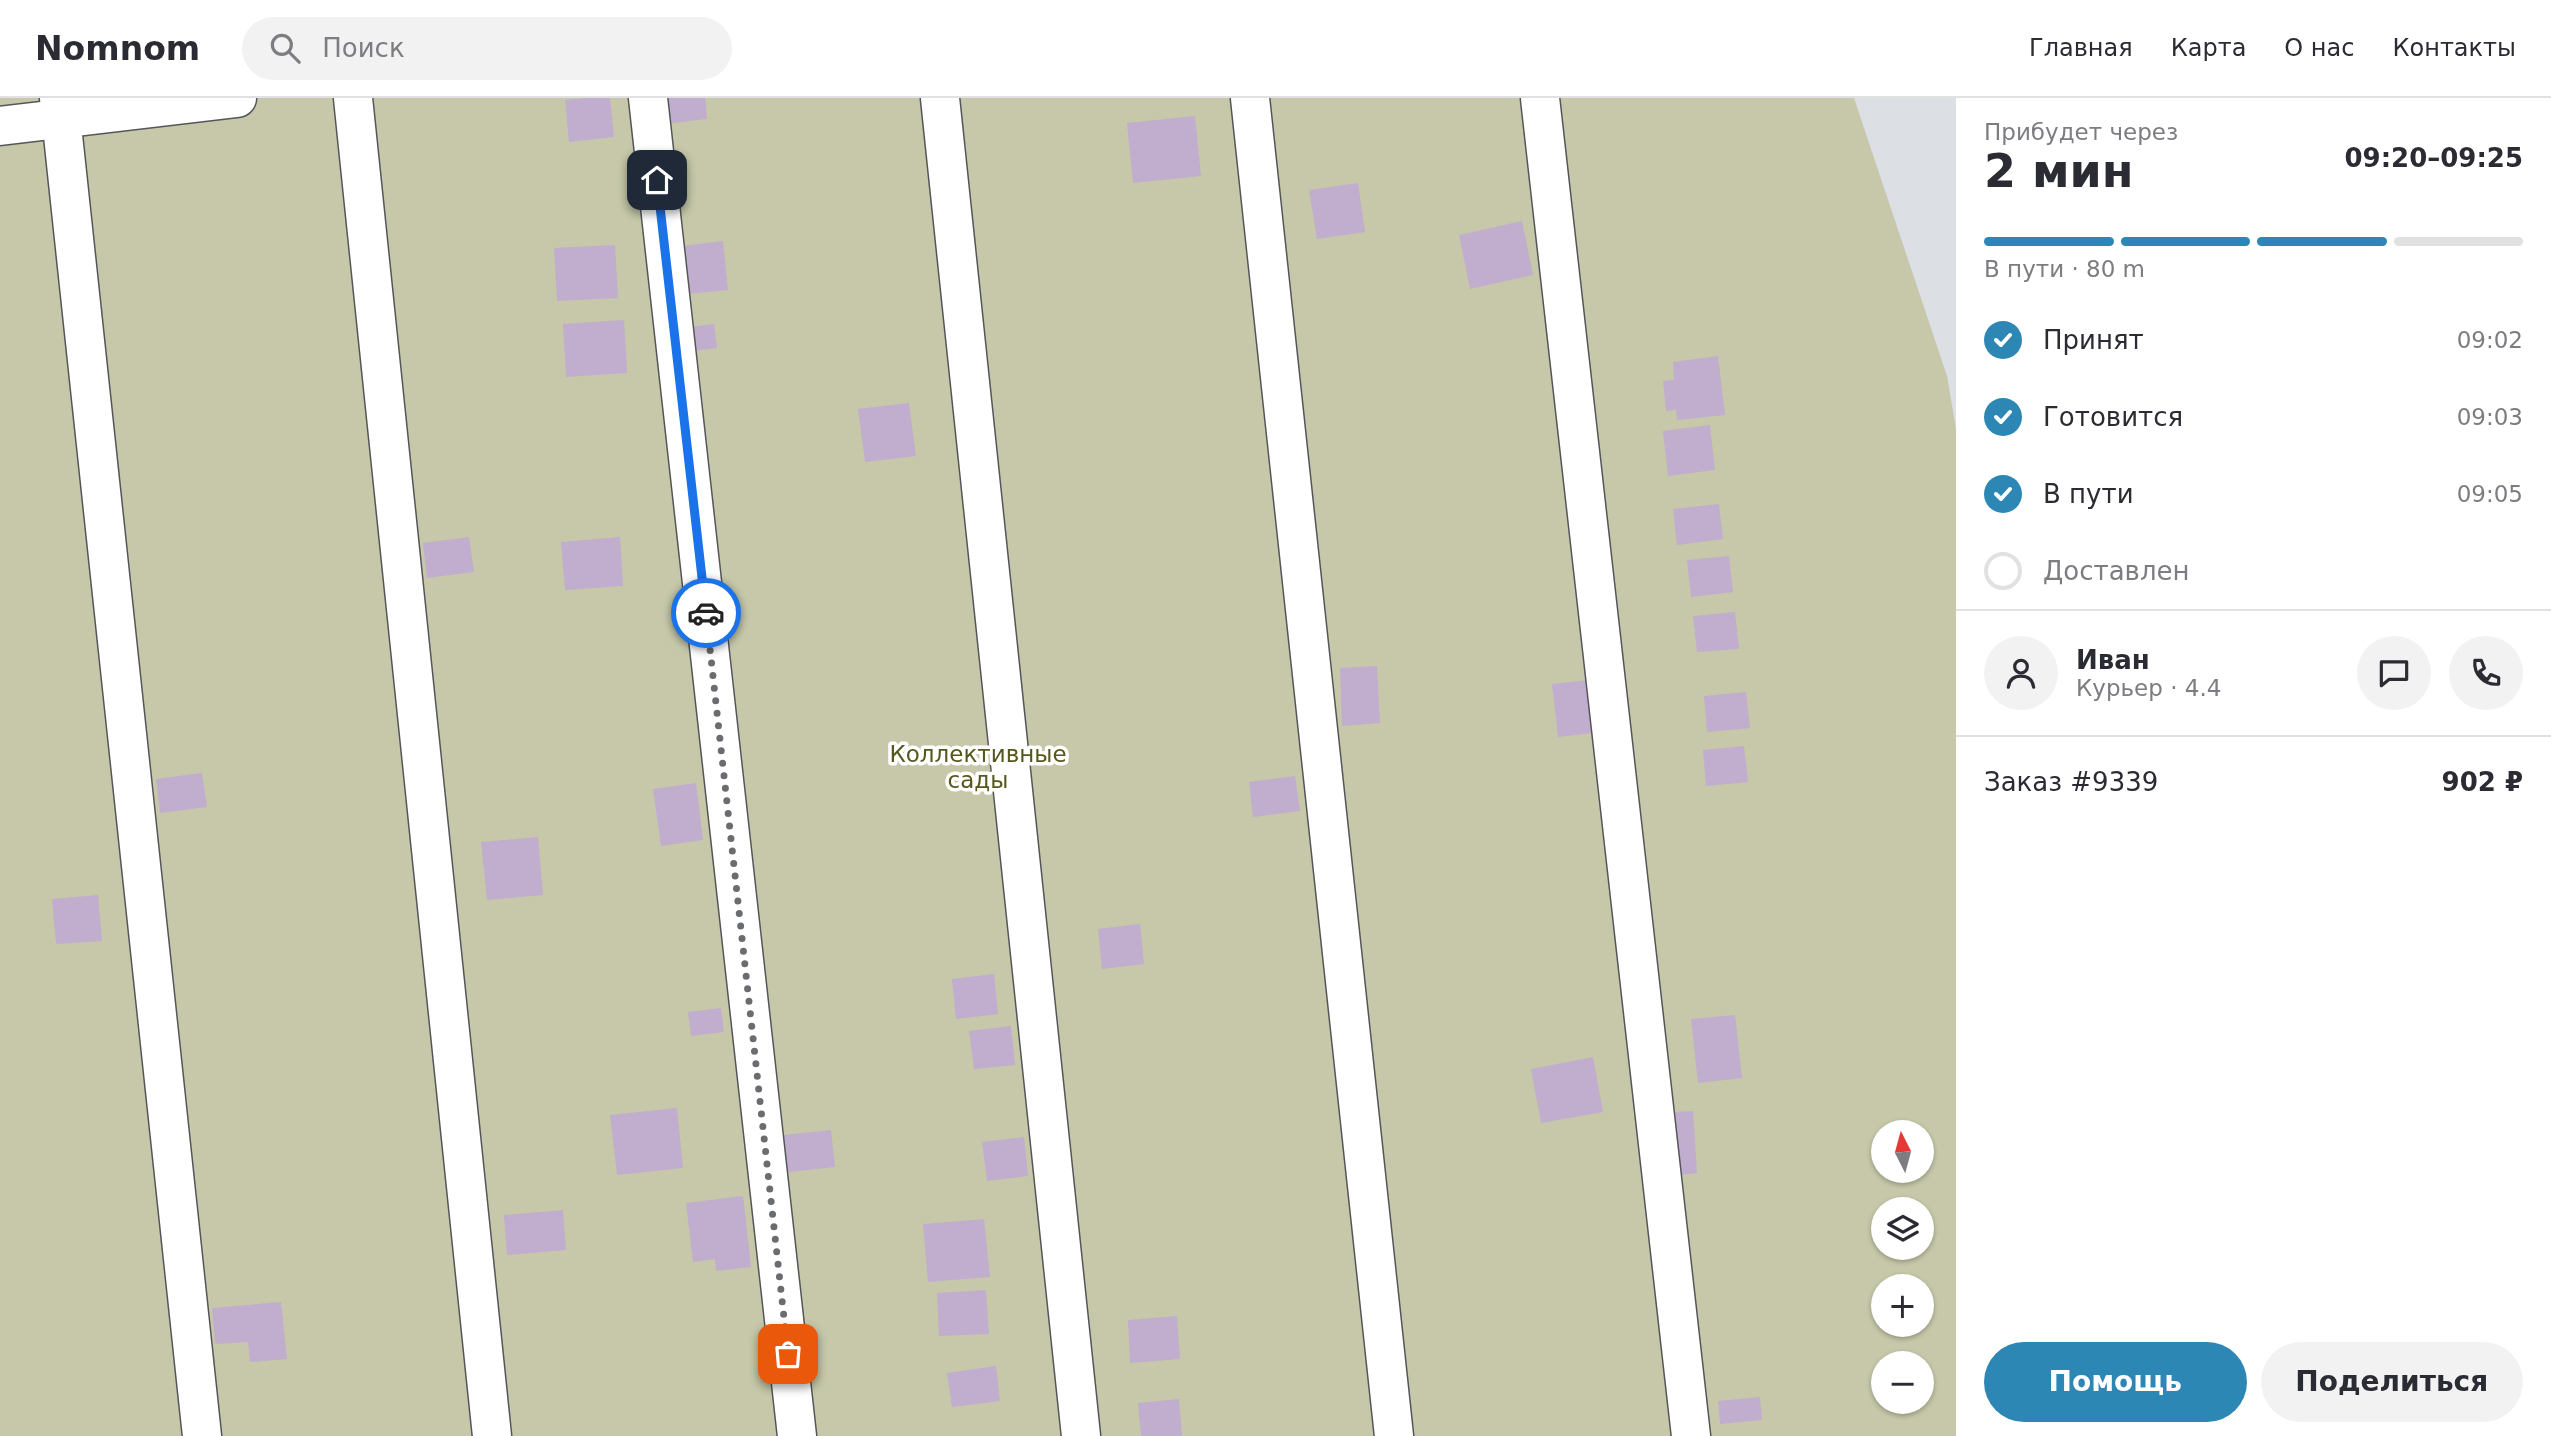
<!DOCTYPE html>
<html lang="ru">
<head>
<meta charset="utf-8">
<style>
  body { margin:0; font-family:"DejaVu Sans",sans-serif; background:#f2f2f3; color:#2b2b33; height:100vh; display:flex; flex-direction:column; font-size:26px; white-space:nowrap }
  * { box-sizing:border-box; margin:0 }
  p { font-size:23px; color:#7c7c81 }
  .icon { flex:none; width:38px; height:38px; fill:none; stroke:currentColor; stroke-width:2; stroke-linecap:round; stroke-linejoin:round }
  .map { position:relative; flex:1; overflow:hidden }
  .drawer { display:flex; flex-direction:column; background:#fff; width:595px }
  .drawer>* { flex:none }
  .needle { width:46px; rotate:354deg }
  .fabs { position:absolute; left:1871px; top:1022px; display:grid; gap:14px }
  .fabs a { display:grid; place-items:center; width:63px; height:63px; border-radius:50%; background:#fff; box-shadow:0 2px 5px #0004; font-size:35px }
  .pin { position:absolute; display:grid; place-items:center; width:60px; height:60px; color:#fff; margin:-30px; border-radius:14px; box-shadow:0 4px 10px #0006 }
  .courier { position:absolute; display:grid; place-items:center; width:70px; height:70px; margin:-35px; border:5px solid #1a73e8; border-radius:50%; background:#fff; color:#222; box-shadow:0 2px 9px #0007 }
  .summary em { font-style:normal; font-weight:800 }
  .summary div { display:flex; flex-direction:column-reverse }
  .summary { display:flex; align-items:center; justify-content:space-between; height:119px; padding:0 28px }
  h1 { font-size:46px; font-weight:800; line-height:52px }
  .bar { display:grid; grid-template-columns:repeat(4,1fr); gap:10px 7px; align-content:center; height:84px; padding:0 28px }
  .bar i { height:9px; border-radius:5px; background:#e1e1e2 }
  .bar .selected { background:#2c87b4 }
  .bar p { grid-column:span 4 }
  .line { display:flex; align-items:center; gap:18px; padding:0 28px; border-top:2px solid #e1e1e2 }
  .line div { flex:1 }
  .round { display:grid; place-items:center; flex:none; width:74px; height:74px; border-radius:37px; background:#f2f2f3 }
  ol { padding:0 28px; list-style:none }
  li { display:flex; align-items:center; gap:21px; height:77px }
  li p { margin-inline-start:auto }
  li .icon { padding:7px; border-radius:50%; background:#2c87b4; color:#fff; stroke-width:4 }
  li:last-child { color:#7c7c81 }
  li i { width:38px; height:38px; border:4px solid #e1e1e2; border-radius:50% }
  .button { display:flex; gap:14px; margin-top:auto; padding:14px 28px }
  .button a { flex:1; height:80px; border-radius:42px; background:#2c87b4; color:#fff; font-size:28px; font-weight:800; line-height:80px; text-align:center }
  .button a+a { background:#f2f2f3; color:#2b2b33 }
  header { display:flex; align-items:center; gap:42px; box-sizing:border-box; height:98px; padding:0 35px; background:#fff; border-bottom:2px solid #e1e1e2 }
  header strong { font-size:33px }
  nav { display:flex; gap:38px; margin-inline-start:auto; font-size:24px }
  .search { width:490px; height:63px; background:#f2f2f3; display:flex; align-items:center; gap:18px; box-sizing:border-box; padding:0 24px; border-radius:38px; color:#7c7c81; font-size:26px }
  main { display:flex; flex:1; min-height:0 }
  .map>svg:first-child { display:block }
</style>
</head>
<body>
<header>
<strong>Nomnom</strong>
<div class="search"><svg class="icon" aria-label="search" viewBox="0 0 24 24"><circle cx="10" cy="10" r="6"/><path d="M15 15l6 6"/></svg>Поиск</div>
<nav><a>Главная</a><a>Карта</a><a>О нас</a><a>Контакты</a></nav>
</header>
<main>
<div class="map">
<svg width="1956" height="1338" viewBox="0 0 1956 1338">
  <rect width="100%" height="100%" fill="#dcdfe3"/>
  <path fill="#c6c8a9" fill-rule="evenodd" d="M0 0H1854L1947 278 1956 331V1338H0ZM1883 1034H1922V1073H1883ZM1883 1111H1922V1150H1883ZM1883 1188H1922V1227H1883ZM1883 1265H1922V1304H1883Z"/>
  <g fill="#c1adcd">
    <path d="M586 0H610L614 39 569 44 565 2Z"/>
    <path d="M662 0H705L707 21 665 26Z"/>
    <path d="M1195 18 1201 78 1133 85 1127 25Z"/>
    <path d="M1358 85 1365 134 1317 141 1309 92Z"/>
    <path d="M1522 123 1533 177 1470 191 1459 137Z"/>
    <path d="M723 143 728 192 687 196 682 148Z"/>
    <path d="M615 147 618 200 557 203 554 150Z"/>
    <path d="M624 222 627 275 566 279 563 226Z"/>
    <path d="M714 226 717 250 685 254 682 230Z"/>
    <path d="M1718 258 1725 317 1677 322 1676 312 1666 313 1663 283 1674 282 1673 264Z"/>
    <path d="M909 305 916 358 865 364 858 311Z"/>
    <path d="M1710 327 1715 372 1668 378 1663 333Z"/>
    <path d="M1719 406 1723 441 1677 447 1673 411Z"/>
    <path d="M469 439 474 474 427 480 423 445Z"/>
    <path d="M620 439 623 488 565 492 561 444Z"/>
    <path d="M1729 458 1733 494 1691 499 1687 462Z"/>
    <path d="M1735 514 1739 551 1697 554 1693 518Z"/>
    <path d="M1377 568 1380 625 1342 628 1340 570Z"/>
    <path d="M1588 582 1594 635 1558 639 1552 586Z"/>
    <path d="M1746 594 1750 630 1707 634 1704 598Z"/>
    <path d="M1744 648 1748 684 1706 688 1703 652Z"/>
    <path d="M202 675 207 709 160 715 156 681Z"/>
    <path d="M1295 678 1300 713 1253 719 1249 684Z"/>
    <path d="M696 685 703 742 661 748 653 691Z"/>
    <path d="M538 739 543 797 487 802 481 744Z"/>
    <path d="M98 797 102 843 56 846 52 801Z"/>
    <path d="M1140 826 1144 866 1102 871 1098 831Z"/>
    <path d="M994 876 998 916 956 921 952 881Z"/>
    <path d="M721 910 724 934 691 938 688 914Z"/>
    <path d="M1735 917 1742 980 1698 985 1691 921Z"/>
    <path d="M1011 928 1015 967 974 971 969 933Z"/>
    <path d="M1593 959 1603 1014 1541 1025 1531 971Z"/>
    <path d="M677 1010 683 1070 617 1077 610 1017Z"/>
    <path d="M1693 1013 1697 1075 1680 1077 1675 1014Z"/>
    <path d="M831 1032 835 1069 779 1075 775 1038Z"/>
    <path d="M1024 1039 1028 1078 987 1083 982 1044Z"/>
    <path d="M743 1098 751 1169 716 1173 715 1161 693 1164 686 1105Z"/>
    <path d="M563 1112 566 1152 507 1157 504 1117Z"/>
    <path d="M984 1121 990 1179 928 1184 923 1126Z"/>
    <path d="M986 1192 989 1236 939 1238 937 1195Z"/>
    <path d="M281 1204 287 1261 250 1264 248 1244 215 1246 212 1210Z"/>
    <path d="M1177 1218 1180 1261 1130 1265 1128 1222Z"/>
    <path d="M996 1268 1000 1303 952 1309 947 1275Z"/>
    <path d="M1760 1299 1762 1322 1720 1326 1718 1303Z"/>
    <path d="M1179 1301 1182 1338H1141L1138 1305Z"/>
  </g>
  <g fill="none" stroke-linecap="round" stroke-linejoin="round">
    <defs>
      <g id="minor">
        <path d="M59 0 202 1338"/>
        <path d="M353 0 492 1338"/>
        <path d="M648 0 797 1338"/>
        <path d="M940 0 1081 1338"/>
        <path d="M1250 0 1394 1338"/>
        <path d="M1540 0 1691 1338"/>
        <path d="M0 28 237 0"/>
      </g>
    </defs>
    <use href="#minor" stroke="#545659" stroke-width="41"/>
    <use href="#minor" stroke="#fff" stroke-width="38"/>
  </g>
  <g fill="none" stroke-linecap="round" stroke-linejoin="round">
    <path stroke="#6a6c6f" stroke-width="7" stroke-dasharray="0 12.6" d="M706 515 788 1256"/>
    <path stroke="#1a73e8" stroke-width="9" d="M657 82 706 515"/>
  </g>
  <g text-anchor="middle" stroke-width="7" stroke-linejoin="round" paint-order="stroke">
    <g font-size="23" fill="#56571d" stroke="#fff">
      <text x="978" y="664">Коллективные<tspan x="978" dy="26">сады</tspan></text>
    </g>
  </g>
</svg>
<div class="fabs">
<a><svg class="needle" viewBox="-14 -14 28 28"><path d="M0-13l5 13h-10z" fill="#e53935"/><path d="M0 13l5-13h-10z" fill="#7c7c81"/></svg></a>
<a><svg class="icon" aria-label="layers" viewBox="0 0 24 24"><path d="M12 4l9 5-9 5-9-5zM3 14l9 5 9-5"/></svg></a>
<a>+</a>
<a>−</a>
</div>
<div class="pin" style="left:788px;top:1256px;background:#ea580c"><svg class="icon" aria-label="bag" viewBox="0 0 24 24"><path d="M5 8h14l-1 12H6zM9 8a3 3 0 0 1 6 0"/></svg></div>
<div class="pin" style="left:657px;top:82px;background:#1f2937"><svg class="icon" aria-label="home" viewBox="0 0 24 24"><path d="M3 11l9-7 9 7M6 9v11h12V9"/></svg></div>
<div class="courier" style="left:706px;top:515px"><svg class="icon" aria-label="car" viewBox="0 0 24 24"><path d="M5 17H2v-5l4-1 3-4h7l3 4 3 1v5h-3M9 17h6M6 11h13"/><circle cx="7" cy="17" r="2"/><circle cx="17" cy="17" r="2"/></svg></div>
</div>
<section class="drawer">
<div class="summary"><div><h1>2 мин</h1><p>Прибудет через</p></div><em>09:20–09:25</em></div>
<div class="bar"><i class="selected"></i><i class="selected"></i><i class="selected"></i><i></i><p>В пути · 80 m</p></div>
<ol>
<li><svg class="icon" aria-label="check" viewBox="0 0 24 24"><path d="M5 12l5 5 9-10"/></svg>Принят<p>09:02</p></li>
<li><svg class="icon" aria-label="check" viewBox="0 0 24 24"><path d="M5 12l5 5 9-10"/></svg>Готовится<p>09:03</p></li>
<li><svg class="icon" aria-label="check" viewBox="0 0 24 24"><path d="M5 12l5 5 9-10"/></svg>В пути<p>09:05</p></li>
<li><i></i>Доставлен</li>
</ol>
<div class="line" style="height:126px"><a class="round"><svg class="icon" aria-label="person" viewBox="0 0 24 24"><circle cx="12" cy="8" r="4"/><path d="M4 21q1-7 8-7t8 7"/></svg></a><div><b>Иван</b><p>Курьер · 4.4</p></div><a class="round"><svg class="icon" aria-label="chat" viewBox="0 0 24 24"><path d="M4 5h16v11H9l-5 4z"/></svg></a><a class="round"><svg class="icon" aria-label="phone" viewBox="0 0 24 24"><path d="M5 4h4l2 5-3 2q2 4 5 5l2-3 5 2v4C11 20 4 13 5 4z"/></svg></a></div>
<div class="line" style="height:91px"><div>Заказ #9339</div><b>902 ₽</b></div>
<div class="button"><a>Помощь</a><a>Поделиться</a></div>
</section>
</main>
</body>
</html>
